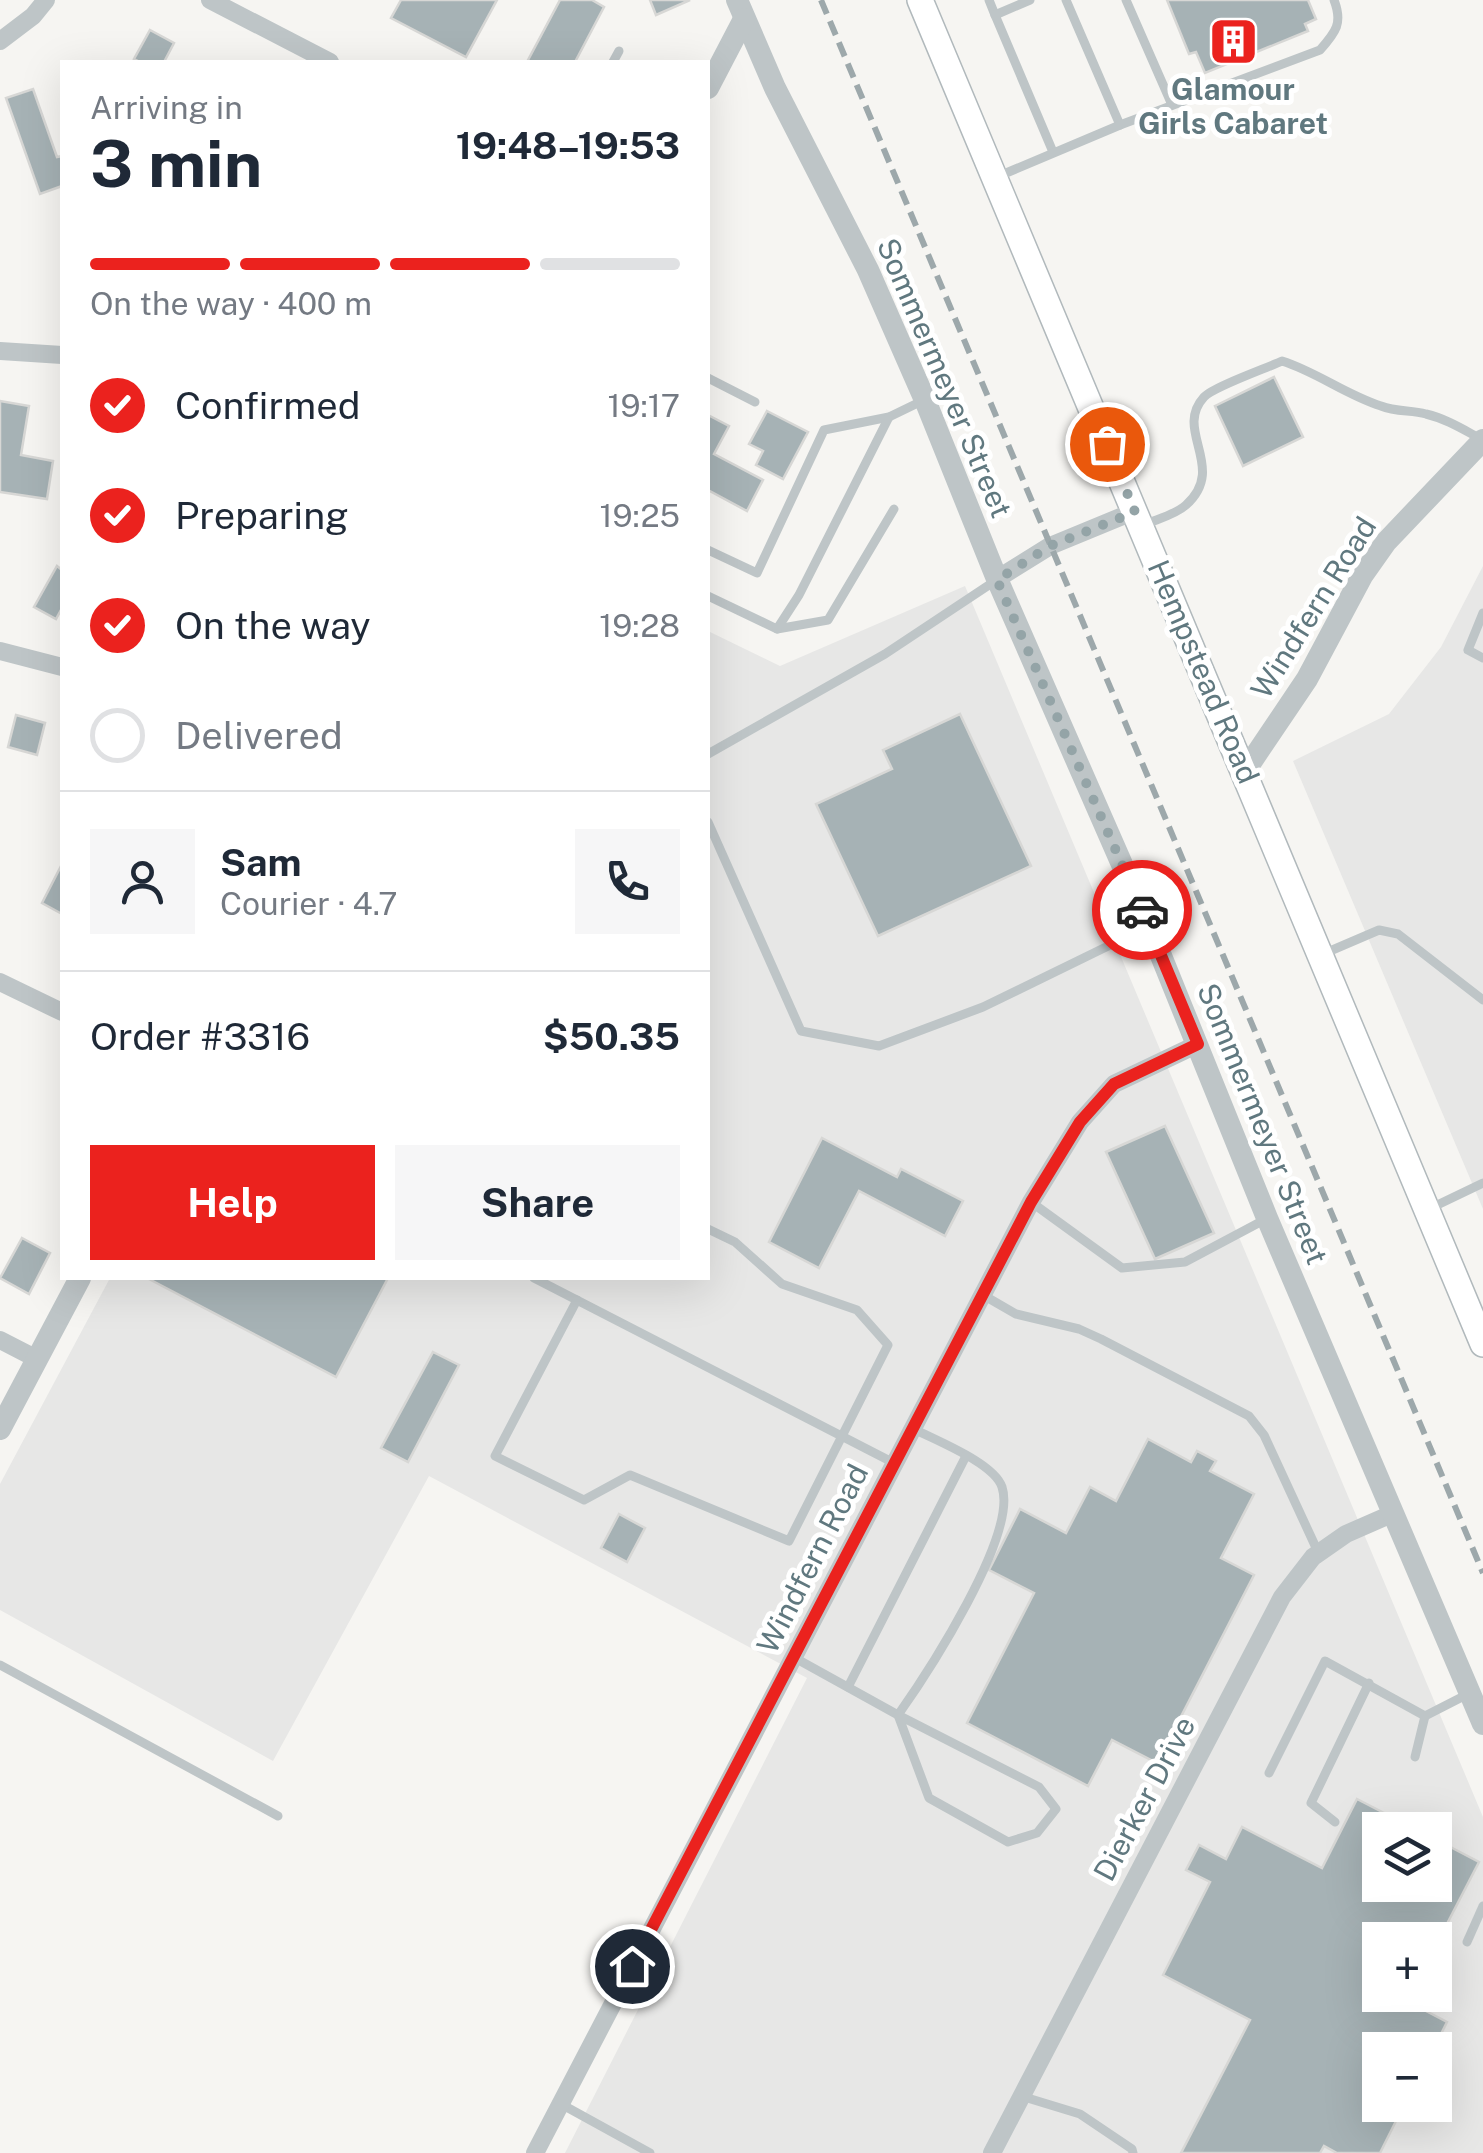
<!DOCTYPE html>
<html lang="en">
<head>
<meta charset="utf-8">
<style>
  body { margin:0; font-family:"Public Sans",sans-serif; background:#f6f6f7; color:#1f2937; height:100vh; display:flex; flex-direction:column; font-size:38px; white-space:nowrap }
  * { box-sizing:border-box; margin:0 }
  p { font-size:32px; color:#747a83 }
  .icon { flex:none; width:55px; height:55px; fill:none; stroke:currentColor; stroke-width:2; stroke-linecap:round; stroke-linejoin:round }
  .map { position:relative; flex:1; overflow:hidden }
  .details { position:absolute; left:60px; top:60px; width:650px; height:1220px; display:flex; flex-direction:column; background:#fff; border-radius:0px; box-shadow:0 10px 40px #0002 }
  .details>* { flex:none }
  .tools { position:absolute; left:1362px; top:1812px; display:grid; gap:20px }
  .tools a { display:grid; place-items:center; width:90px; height:90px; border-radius:0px; background:#fff; box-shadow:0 10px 40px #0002; font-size:50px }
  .pin { position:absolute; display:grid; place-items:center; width:85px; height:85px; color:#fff; margin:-42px; border:5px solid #fff; border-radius:50%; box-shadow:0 2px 10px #0007 }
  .courier { position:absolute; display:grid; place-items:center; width:100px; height:100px; margin:-50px; border:8px solid #eb221e; border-radius:50%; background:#fff; color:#222; box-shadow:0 2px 12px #0007 }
  .headline em { font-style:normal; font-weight:700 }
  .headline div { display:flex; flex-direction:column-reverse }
  .headline { display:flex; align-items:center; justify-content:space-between; height:170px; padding:0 30px }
  h1 { font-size:65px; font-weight:700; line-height:75px }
  .bar { display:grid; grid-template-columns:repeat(4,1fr); gap:15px 10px; align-content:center; height:120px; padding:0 30px }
  .bar i { height:12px; border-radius:8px; background:#e0e1e3 }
  .bar .current { background:#eb221e }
  .bar p { grid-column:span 4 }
  .line { display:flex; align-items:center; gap:25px; padding:0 30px; border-top:2px solid #e0e1e3 }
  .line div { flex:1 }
  .round { display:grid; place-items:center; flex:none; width:105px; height:105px; border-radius:0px; background:#f6f6f7 }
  ol { padding:0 30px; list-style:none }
  li { display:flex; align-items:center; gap:30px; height:110px }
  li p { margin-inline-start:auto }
  li .icon { padding:10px; border-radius:50%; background:#eb221e; color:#fff; stroke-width:4 }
  li:last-child { color:#747a83 }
  li i { width:55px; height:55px; border:5px solid #e0e1e3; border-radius:50% }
  .primary-button { display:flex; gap:20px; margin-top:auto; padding:20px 30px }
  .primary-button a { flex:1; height:115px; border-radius:0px; background:#eb221e; color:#fff; font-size:40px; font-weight:700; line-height:115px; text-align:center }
  .primary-button a+a { background:#f6f6f7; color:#1f2937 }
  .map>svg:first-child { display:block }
</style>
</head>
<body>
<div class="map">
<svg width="1483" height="2153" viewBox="0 0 1483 2153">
  <rect width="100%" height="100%" fill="#f6f5f2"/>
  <g fill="#e7e7e6" fill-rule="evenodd">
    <path d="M1483 566V1209L1293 761 1389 714 1441 647Z"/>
    <path d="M965 586 1483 1817V2153H565L807 1678 429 1476 273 1761 0 1610V1484L110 1278H708V631L780 666ZM1380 1830H1435V1885H1380ZM1380 1940H1435V1995H1380ZM1380 2050H1435V2105H1380Z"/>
  </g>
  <g fill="#a6b2b5" stroke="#d7d7d5" stroke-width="2.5">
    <path d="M401 0H497L466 57 391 18Z"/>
    <path d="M560 0H592L604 7 575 62H527Z"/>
    <path d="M650 0H690L656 15Z"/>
    <path d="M1167 0H1308L1316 19 1305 24 1308 31 1205 73 1196 52 1189 54Z"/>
    <path d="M150 30 174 43 164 62H140L134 59Z"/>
    <path d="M33 89 57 157 62 156V186L40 194 6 98Z"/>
    <path d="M1274 377 1303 437 1243 466 1215 406Z"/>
    <path d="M0 401 29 406 21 455 53 461 47 499 0 492Z"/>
    <path d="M767 411 808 432 783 479 756 465 763 451 749 444Z"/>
    <path d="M708 415 729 426 714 454 763 480 747 511 708 490Z"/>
    <path d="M57 566 62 570V608L56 619 34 607Z"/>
    <path d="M960 714 1031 866 878 936 816 804 892 769 883 750Z"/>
    <path d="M16 715 45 723 37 755 8 747Z"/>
    <path d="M61 866 62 867V914L42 903Z"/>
    <path d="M1165 1126 1214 1233 1155 1259 1106 1152Z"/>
    <path d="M822 1138 897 1177 901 1169 963 1201 945 1236 859 1191 819 1268 769 1242Z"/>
    <path d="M22 1238 50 1253 29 1294 0 1278Z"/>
    <path d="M147 1278H388L336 1377Z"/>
    <path d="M433 1352 459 1365 408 1462 381 1448Z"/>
    <path d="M1148 1439 1191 1462 1197 1451 1216 1461 1210 1471 1254 1494 1221 1558 1254 1575 1157 1763 1112 1740 1088 1786 967 1723 1034 1593 989 1570 1020 1509 1066 1533 1090 1487 1116 1501Z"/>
    <path d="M619 1514 645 1528 627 1562 601 1548Z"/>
    <path d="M1357 1799 1417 1830H1380V1885H1435V1839L1479 1862 1435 1947V1940H1380V1995H1410L1407 2001 1447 2022 1433 2050H1380V2105H1404L1380 2153H1337L1324 2146 1320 2153H1181L1250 2020 1163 1975 1210 1882 1186 1870 1199 1845 1226 1859 1242 1827 1322 1868Z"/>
  </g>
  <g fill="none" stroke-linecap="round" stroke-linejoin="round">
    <defs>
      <path id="secondary" d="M920 0 1483 1344"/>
    </defs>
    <use href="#secondary" stroke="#b1b9bc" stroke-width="28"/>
    <g stroke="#bec5c7" stroke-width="9">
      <path d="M989 0 995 15"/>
      <path d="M1030 0 995 15 1053 152"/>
      <path d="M1066 0 1120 125"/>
      <path d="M1126 0 1172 105"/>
      <path d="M613 62 619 51"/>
      <path d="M999 176 1120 125 1320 50C1336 32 1343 23 1334 0"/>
      <path d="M708 378 755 402"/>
      <path d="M1144 525C1157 519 1175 515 1186 505 1228 467 1173 431 1204 397 1213 387 1267 368 1282 361 1317 372 1346 395 1381 406 1396 412 1411 410 1426 414 1447 419 1464 430 1483 440"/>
      <path d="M708 550 757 573 824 430 889 417 922 401"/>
      <path d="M708 596 777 629 828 620 894 509"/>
      <path d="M1483 613 1468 650 1483 658"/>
      <path d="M777 629 799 595 889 417"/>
      <path d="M708 754 885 654 995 581"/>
      <path d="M708 822 801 1031 879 1046 983 1007 1147 927"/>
      <path d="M1323 954 1379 930 1398 934 1483 1000"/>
      <path d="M1031 1202 1122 1268 1185 1262 1266 1219"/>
      <path d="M1431 1208 1483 1183"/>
      <path d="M534 1278 894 1463"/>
      <path d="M983 1295 1016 1314 1079 1329 1101 1339 1249 1416 1264 1435 1318 1552"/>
      <path d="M577 1300 495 1456 584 1500 630 1475 789 1541 888 1345 857 1310 782 1284 735 1242 708 1229"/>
      <path d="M795 1658 898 1715C927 1674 1018 1535 1002 1487 994 1463 937 1441 914 1429"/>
      <path d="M0 1665 278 1816"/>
      <path d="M848 1687 966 1456"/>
      <path d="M898 1715 1039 1787 1056 1809 1037 1833 1008 1842 929 1798Z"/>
      <path d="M1415 1757 1425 1716"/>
      <path d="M1269 1773 1325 1661 1425 1716 1468 1694"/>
      <path d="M1335 1822 1311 1803 1369 1683"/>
      <path d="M1467 1942 1483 1906"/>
      <path d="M1021 2096 1080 2114 1132 2149 1133 2153"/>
      <path d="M561 2104 650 2153"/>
    </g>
    <g stroke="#bec5c7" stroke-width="18">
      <path d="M210 0 330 62"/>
      <path d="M0 41 33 16 46 0"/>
      <path d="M0 351 62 355"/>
      <path d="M997 579 1050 546 1135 511"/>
      <path d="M0 651 62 667"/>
      <path d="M0 982 62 1012"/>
      <path d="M0 1340 37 1359"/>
      <path d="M535 2153 1031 1202 1080 1122 1114 1084 1198 1044"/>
      <path d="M992 2153 1282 1597 1313 1557 1346 1534 1394 1513"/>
    </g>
    <g stroke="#bec5c7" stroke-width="22">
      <path d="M737 0 775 88 868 270 925 400 997 579 1149 926 1267 1218 1483 1724"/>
      <path d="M708 88 744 19"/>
      <path d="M1245 771 1307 679 1362 576 1386 542 1483 440"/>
      <path d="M0 1429 80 1278"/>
    </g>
    <use href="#secondary" stroke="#fff" stroke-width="25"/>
    <path stroke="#9da8ab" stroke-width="6" stroke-dasharray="15 8" stroke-linecap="butt" d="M821 0 1483 1573"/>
  </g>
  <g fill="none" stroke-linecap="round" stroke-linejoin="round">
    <path stroke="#94a4a7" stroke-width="10" stroke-dasharray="0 18" d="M1107 444 1135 512 1050 546 997 580 1142 910"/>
    <path stroke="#eb221e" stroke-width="12" d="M632 1966 1031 1202 1080 1122 1114 1084 1198 1044 1142 910"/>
  </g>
  <defs>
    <symbol id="building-square" viewBox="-11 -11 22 22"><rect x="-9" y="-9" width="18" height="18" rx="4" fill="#eb221e" stroke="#fff"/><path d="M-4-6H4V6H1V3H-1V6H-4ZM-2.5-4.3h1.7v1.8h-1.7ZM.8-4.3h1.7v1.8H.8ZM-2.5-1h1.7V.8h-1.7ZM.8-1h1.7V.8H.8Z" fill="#fff"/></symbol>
  </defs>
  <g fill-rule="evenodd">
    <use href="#building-square" x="1206" y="14" width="55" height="55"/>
  </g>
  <g text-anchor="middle" stroke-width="10" stroke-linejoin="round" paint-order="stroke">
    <g font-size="30" font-weight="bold" fill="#60787f" stroke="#fff">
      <text x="1233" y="100">Glamour<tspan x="1233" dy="34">Girls Cabaret</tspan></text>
    </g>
    <g font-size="30" fill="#60787f" stroke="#fff">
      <text transform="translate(944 378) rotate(67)" y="10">Sommermeyer Street</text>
      <text transform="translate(1314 608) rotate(-58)" y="10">Windfern Road</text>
      <text transform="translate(1203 672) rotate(67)" y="10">Hempstead Road</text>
      <text transform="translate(1262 1124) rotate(68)" y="10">Sommermeyer Street</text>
      <text transform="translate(813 1559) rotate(-63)" y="10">Windfern Road</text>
      <text transform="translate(1145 1799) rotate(-62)" y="10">Dierker Drive</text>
    </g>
  </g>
</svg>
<div class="tools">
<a><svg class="icon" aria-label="layers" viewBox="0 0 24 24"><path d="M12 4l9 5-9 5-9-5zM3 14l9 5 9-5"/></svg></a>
<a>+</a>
<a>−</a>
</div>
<div class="pin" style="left:1107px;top:444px;background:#ea580c"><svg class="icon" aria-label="bag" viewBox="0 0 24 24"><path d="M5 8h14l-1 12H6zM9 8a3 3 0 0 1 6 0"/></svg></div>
<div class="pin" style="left:632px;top:1966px;background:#1f2937"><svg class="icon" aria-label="home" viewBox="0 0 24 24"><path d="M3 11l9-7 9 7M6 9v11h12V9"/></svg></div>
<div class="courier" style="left:1142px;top:910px"><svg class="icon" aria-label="car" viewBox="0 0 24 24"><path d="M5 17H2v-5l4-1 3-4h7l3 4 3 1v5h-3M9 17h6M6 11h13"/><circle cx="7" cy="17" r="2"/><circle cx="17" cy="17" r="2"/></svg></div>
<section class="details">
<div class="headline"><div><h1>3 min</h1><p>Arriving in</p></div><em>19:48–19:53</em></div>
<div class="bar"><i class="current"></i><i class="current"></i><i class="current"></i><i></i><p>On the way · 400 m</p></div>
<ol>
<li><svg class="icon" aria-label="check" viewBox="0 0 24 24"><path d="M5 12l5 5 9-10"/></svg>Confirmed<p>19:17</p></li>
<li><svg class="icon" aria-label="check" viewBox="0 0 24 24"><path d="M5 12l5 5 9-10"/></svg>Preparing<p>19:25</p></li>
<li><svg class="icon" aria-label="check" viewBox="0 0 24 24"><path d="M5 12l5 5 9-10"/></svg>On the way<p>19:28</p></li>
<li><i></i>Delivered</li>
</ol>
<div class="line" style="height:180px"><a class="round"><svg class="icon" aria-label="person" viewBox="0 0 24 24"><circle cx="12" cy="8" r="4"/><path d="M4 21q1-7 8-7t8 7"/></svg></a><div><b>Sam</b><p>Courier · 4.7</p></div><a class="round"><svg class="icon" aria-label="phone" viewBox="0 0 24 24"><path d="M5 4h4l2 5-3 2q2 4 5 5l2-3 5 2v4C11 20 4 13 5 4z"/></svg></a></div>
<div class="line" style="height:130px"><div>Order #3316</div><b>$50.35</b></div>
<div class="primary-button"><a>Help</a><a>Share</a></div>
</section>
</div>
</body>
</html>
